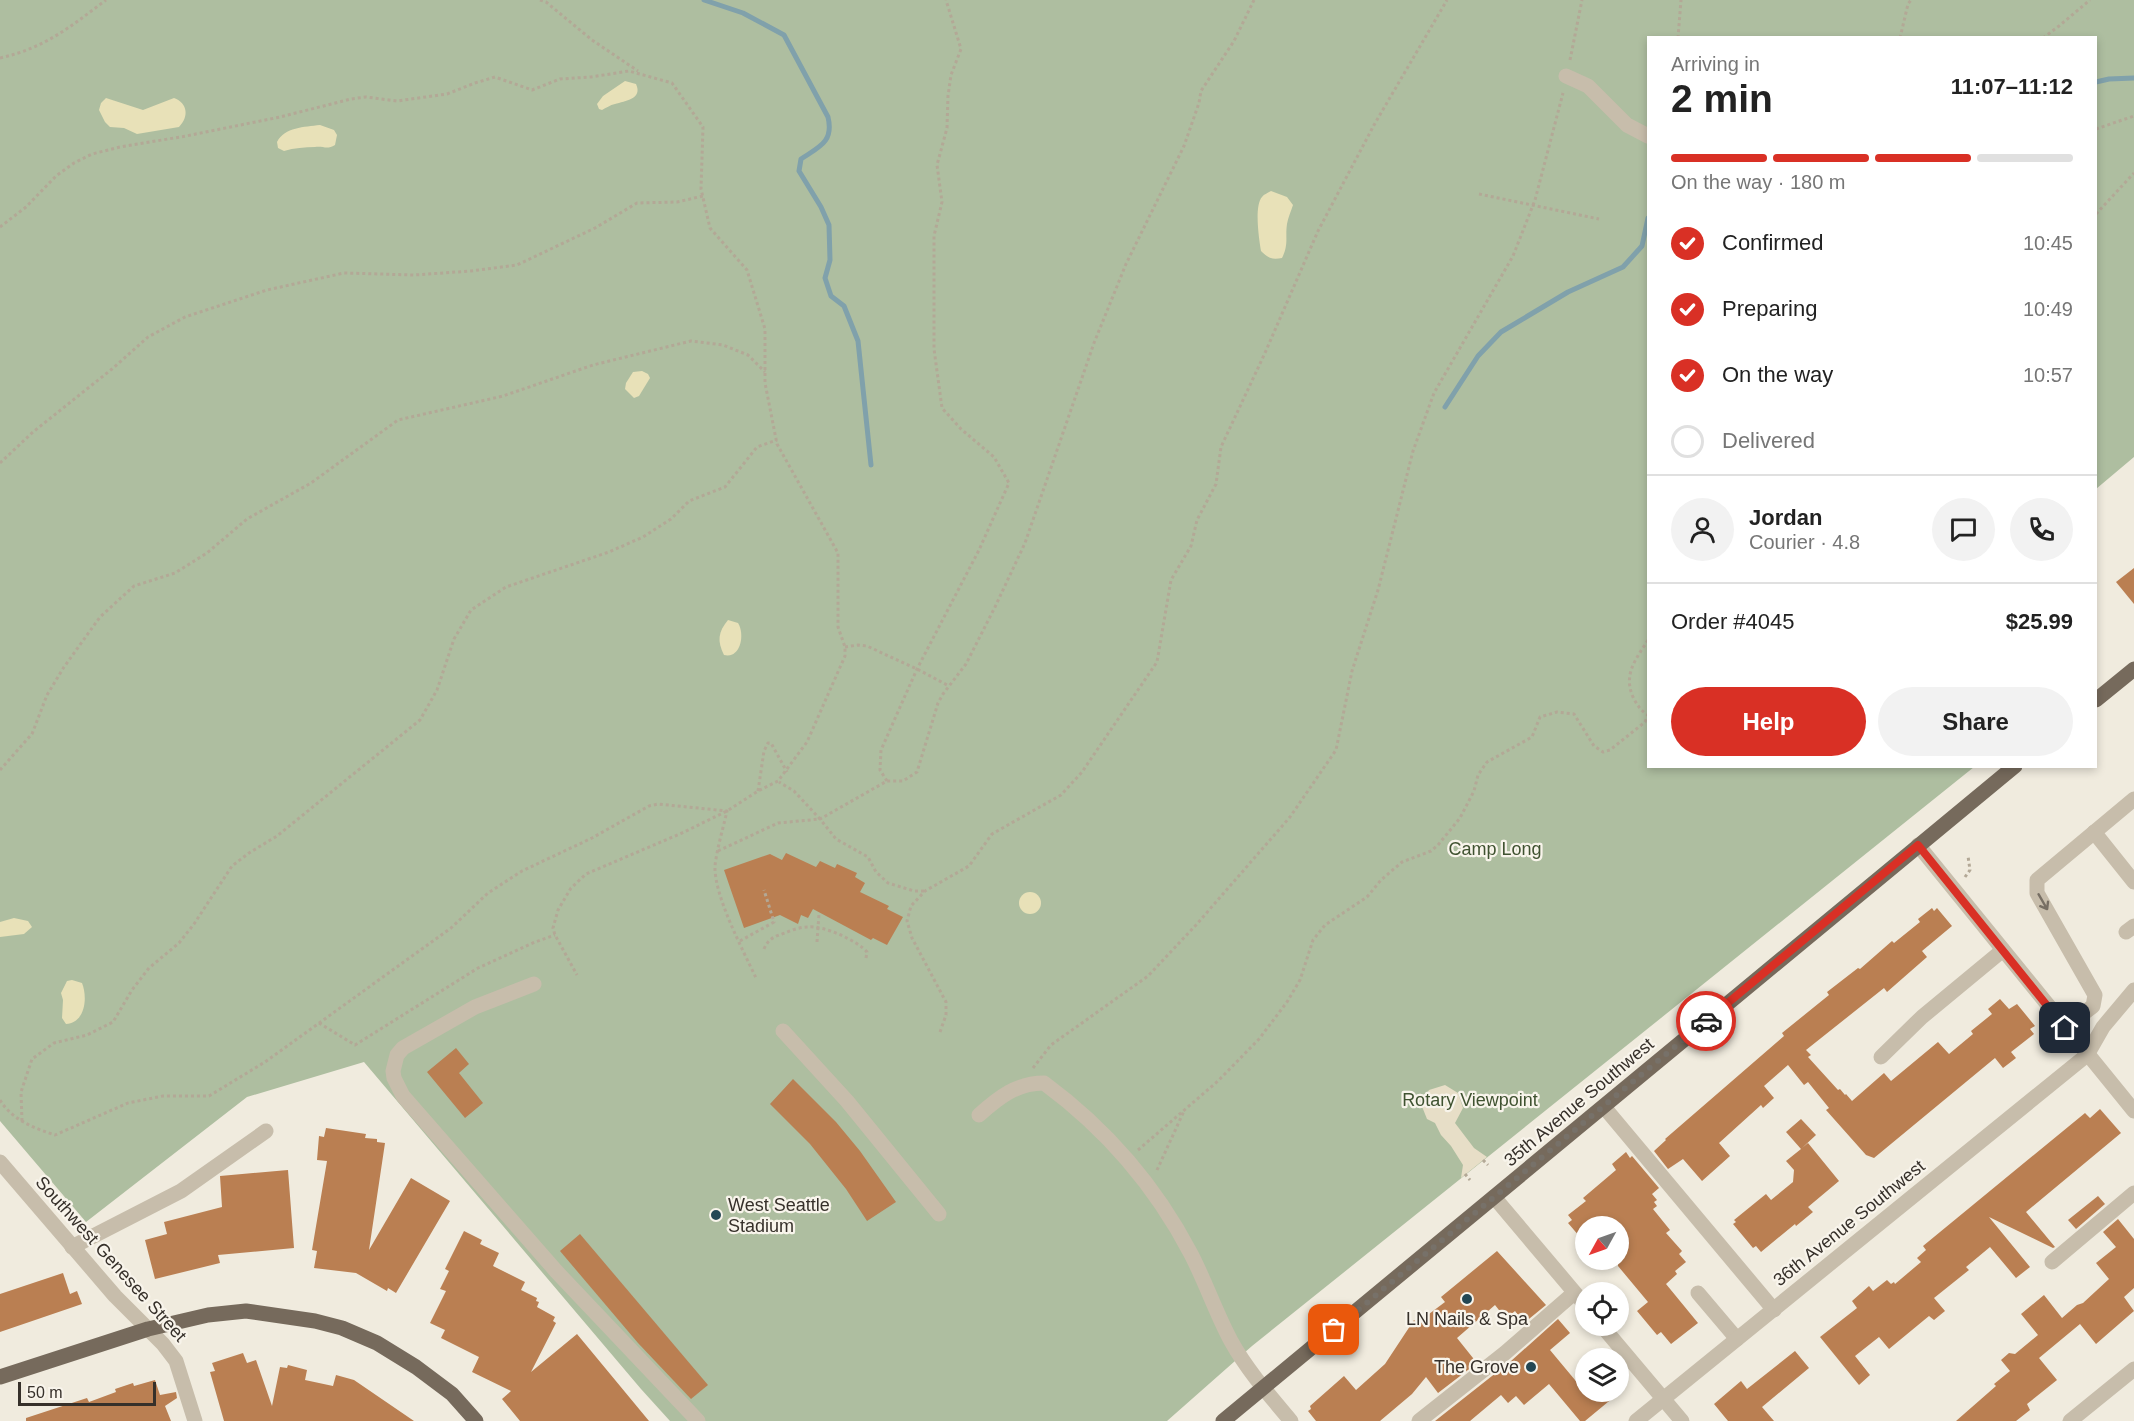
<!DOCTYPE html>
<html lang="en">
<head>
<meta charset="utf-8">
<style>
  body { margin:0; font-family:Helvetica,sans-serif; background:#f2f2f2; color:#222; height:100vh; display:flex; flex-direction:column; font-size:22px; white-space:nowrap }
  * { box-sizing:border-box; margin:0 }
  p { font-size:20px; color:#767676 }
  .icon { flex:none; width:33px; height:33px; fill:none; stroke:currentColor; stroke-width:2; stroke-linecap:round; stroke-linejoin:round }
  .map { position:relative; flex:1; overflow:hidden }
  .side { position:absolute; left:1647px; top:36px; width:450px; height:732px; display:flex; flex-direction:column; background:#fff; border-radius:0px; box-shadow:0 3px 9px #0003 }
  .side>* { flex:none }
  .needle { width:39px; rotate:230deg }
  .buttons { position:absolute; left:1575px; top:1216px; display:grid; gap:12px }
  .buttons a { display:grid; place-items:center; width:54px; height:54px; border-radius:50%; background:#fff; box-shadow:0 3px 9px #0003; font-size:30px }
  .scale { position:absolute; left:18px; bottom:15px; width:138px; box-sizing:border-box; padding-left:6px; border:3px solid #36302a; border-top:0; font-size:16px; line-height:21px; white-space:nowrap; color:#36302a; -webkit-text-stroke:4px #f8f4eb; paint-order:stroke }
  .pin { position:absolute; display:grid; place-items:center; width:51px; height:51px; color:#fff; margin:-26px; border-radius:12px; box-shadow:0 3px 9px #0006 }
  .courier { position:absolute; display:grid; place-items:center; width:60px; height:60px; margin:-30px; border:4px solid #d93025; border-radius:50%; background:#fff; color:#222; box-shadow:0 2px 8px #0007 }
  .headline em { font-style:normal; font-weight:600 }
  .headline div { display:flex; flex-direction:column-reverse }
  .headline { display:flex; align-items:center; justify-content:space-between; height:102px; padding:0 24px }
  h1 { font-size:39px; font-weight:600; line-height:45px }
  .bar { display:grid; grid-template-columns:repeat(4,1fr); gap:9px 6px; align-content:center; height:72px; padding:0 24px }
  .bar i { height:8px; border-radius:4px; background:#e0e0e0 }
  .bar .selected { background:#d93025 }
  .bar p { grid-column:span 4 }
  .line { display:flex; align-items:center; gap:15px; padding:0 24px; border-top:2px solid #e0e0e0 }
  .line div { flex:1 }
  .round { display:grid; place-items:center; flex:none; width:63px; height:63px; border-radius:32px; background:#f2f2f2 }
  ol { padding:0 24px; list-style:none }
  li { display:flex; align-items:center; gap:18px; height:66px }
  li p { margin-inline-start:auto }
  li .icon { padding:6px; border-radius:50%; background:#d93025; color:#fff; stroke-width:4 }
  li:last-child { color:#767676 }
  li i { width:33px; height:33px; border:3px solid #e0e0e0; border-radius:50% }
  .button { display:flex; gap:12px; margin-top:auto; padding:12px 24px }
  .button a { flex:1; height:69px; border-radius:36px; background:#d93025; color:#fff; font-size:24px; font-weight:600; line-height:69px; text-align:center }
  .button a+a { background:#f2f2f2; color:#222 }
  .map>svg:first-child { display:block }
</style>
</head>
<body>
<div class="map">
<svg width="2134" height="1421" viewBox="0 0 2134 1421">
  <rect width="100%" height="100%" fill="#f0ebde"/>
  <path fill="#aebea0" d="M0 0H2134V457L2096 489V38H1648V766L1974 767 1252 1346 1167 1421H670L641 1389 364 1062 247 1097 86 1222 0 1121Z"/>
  <g fill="#e8e1b8">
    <path d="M625 81 636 84C643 99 625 101 615 104 610 105 606 108 602 110L599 109 597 104 603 96Z"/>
    <path d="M106 98 143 110 174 98C188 103 189 117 179 127L137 134 124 128 110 127 105 122 99 110 101 103Z"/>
    <path d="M320 125 334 130 337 135 335 145C327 150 324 146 315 147 305 147 294 148 284 151L278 148 277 142C285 127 304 127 320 125Z"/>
    <path d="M1271 191 1287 197 1293 205C1291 211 1288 218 1287 224 1285 238 1289 244 1282 258 1272 260 1268 258 1261 251 1259 239 1254 206 1262 197 1264 194 1268 193 1271 191Z"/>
    <path d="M642 371 648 374 650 378 639 396 634 398 625 389 626 383 633 372Z"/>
    <path d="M728 620 738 623C745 634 741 659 724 655 717 641 718 632 728 620Z"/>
    <circle cx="1030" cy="903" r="11"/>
    <path d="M14 918 28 921 32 927 24 934 0 937V922Z"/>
    <path d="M72 980 82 983C88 998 85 1023 66 1024L62 1018 63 1000 61 993 67 981Z"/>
  </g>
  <path fill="#e7dec7" d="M1445 1085 1458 1093 1463 1108 1455 1123 1474 1148 1487 1157 1461 1178 1463 1165 1451 1146 1441 1135 1435 1123 1427 1119 1421 1104 1429 1090Z"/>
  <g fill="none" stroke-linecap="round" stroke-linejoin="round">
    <g stroke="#80a1ab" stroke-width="5">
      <path d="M704 0 743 13 784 35 828 117C834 142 819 147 801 159L799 171 821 207 829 225 830 260 825 278 831 296 844 306 858 341 871 465"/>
      <path d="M2096 82 2109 79 2134 78"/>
      <path d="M1445 407 1478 356 1501 332 1568 292 1623 267 1642 246 1648 218"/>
    </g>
  </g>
  <g fill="#ba7f52">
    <path d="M2134 568V604L2116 582Z"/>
    <path d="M786 853 816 867 820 861 835 868 837 864 857 873 855 877 865 883 860 892 889 906 887 909 903 917 887 945 873 938 871 940 813 909 808 918 801 915 798 924 780 915 744 928 724 870 770 854 782 860Z"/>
    <path d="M1932 908 1934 911 1937 908 1952 926 1922 951 1927 957 1887 992 1884 988 1806 1050 1811 1055 1808 1057 1838 1090 1840 1089 1845 1095 1846 1094 1852 1101 1884 1073 1891 1081 1938 1042 1949 1054 1973 1034 1971 1031 1992 1014 1988 1009 2000 999 2009 1009 2017 1004 2035 1026 2030 1029 2034 1034 2011 1052 2016 1058 2003 1068 1995 1058 1874 1158 1866 1155 1826 1110 1829 1108 1808 1082 1804 1085 1788 1065 1764 1086 1774 1098 1763 1108 1761 1105 1719 1143 1730 1156 1702 1181 1683 1159 1668 1169 1654 1151 1666 1140 1665 1139 1784 1036 1782 1033 1829 995 1827 992 1858 968 1860 969 1892 941 1894 943 1920 922 1918 919Z"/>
    <path d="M456 1048 469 1064 459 1073 483 1103 465 1118 427 1072Z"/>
    <path d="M793 1079 836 1122 860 1151 896 1202 867 1221 846 1189 810 1144 770 1104Z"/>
    <path d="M2100 1109 2121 1133 2026 1212 2055 1247 2053 1248 1989 1217 2030 1267 2016 1278 1990 1247 1966 1267 1969 1270 1934 1298 1945 1311 1934 1320 1929 1316 1889 1349 1879 1337 1855 1356 1870 1375 1859 1385 1820 1337 1857 1308 1852 1301 1869 1286 1873 1291 1887 1280 1891 1284 1894 1282 1895 1284 1921 1262 1917 1258 1926 1250 1923 1246 2085 1113 2090 1118Z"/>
    <path d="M1801 1119 1816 1135 1802 1148 1808 1143 1839 1181 1808 1207 1813 1212 1796 1226 1795 1224 1761 1252 1756 1246 1753 1248 1733 1224 1736 1222 1734 1220 1766 1194 1771 1200 1793 1182 1794 1170 1786 1161 1801 1149 1786 1132Z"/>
    <path d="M326 1128 366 1134 365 1138 377 1139V1142L385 1143 369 1250 411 1178 450 1201 396 1293 388 1288 387 1291 356 1273 314 1268 317 1251 312 1250 327 1161 317 1160 319 1136 324 1137Z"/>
    <path d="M1626 1152 1630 1158 1632 1156 1659 1188 1652 1194 1657 1200 1654 1202 1657 1206 1653 1209 1670 1230 1666 1233 1682 1251 1679 1254 1686 1262 1675 1271 1677 1274 1666 1284 1698 1323 1671 1344 1661 1332 1657 1335 1637 1311 1648 1302 1618 1266V1227H1586V1244L1568 1223 1572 1220 1568 1215 1586 1201 1583 1198 1616 1170 1612 1164Z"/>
    <path d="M288 1170 294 1248 218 1255 220 1263 155 1279 145 1240 167 1234 164 1222 222 1207 220 1176Z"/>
    <path d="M2098 1196 2105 1204 2076 1229 2068 1220Z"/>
    <path d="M2118 1219 2134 1239V1288L2124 1297 2134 1311 2096 1344 2080 1324 2039 1358 2057 1380 2027 1404 2030 1410 2016 1421H1956L1996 1386 1994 1384 2010 1371 2001 1360 2009 1353 2015 1354 2038 1335 2021 1314 2044 1295 2062 1318 2077 1305 2083 1303 2109 1279 2096 1263 2116 1247 2103 1232Z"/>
    <path d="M464 1231 482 1240 480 1244 499 1253 493 1266 525 1282 521 1290 537 1298 536 1301 539 1302 537 1307 555 1317 553 1321 556 1323 531 1372 577 1334 649 1421H520L502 1399 511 1391 472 1372 479 1357 441 1338 445 1330 430 1323 446 1291 440 1289 449 1271 445 1269Z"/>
    <path d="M580 1234 708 1385 691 1399 638 1343 560 1251Z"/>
    <path d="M1497 1251 1546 1305 1524 1323 1515 1311 1506 1319 1495 1305 1457 1338 1477 1363 1438 1393 1426 1377 1412 1394 1380 1421H1316L1308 1411 1311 1409 1310 1406 1344 1376 1356 1390 1385 1364 1414 1320 1417 1323 1445 1302 1441 1297Z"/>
    <path d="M63 1273 70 1294 77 1291 82 1304 0 1332V1294Z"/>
    <path d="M1558 1319 1570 1333 1550 1350 1585 1392H1620L1585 1421H1580L1549 1384 1524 1405 1516 1396 1508 1403 1501 1395 1470 1421H1435L1511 1361Z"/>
    <path d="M1795 1351 1809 1368 1762 1407 1774 1421H1728L1714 1404 1741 1381 1747 1389Z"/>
    <path d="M243 1353 247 1363 256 1360 272 1406 280 1367 287 1368 288 1365 307 1370 305 1380 333 1386 336 1375 354 1380 414 1421H224L210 1372 215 1371 212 1363Z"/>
    <path d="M155 1380 160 1395 176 1392 177 1398 165 1406 171 1421H26V1418L87 1398 89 1402 116 1392 115 1389 133 1383 134 1386Z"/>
  </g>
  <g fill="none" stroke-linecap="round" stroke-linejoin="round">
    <g stroke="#b3a896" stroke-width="3" stroke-dasharray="3 3" stroke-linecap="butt">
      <path d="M540 0 546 2 592 40 638 71"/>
      <path d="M1678 38 1681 0"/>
      <path d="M1900 38 1908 4 1911 0"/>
      <path d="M2043 38 2059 26 2090 0"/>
      <path d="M0 58C45 48 70 27 106 0"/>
      <path d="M1570 60 1582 0"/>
      <path d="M2096 129 2134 116"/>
      <path d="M1479 194 1599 219"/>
      <path d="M2096 214 2134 173"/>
      <path d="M0 227 26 207 56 176 74 163 92 154 120 147 186 136 280 117 351 99 366 97 397 101 447 94 475 83 495 77 532 90 560 79 591 77 629 71 672 83 703 127 701 189 710 228 747 270 765 329V383L777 444 838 553V627L845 647V656L807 742 778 781 758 791 727 811 682 833 586 874 571 888 558 910 553 928 555 935 577 975"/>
      <path d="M0 463 33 432 112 369 148 337 185 317 267 290 344 273 414 275 471 271 517 265 595 228 637 203 677 202 703 196"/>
      <path d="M1648 640C1636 659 1623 674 1633 697 1637 705 1641 711 1648 715"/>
      <path d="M845 647 858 645 867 646 917 669 949 686"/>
      <path d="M0 770 32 734 47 695 64 667 100 617 134 586 175 573 207 553 247 519 311 483 398 420 503 396 593 365 691 341 723 345 748 355 765 372"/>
      <path d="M887 781 880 770 881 750 917 669 979 550 1009 483 994 457 961 429 942 408 934 349V236L942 202 937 165 947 128 948 96 951 75 961 49 946 0"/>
      <path d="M758 791 764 751 768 743H771L787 772"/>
      <path d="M718 851 778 823 820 819 794 791 779 782"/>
      <path d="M1965 877 1970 870 1968 856"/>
      <path d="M924 891H914L888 883 876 872 868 857 836 839 820 819 887 781H903L917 772 938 703 943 694 966 664 995 607 1025 543 1094 343 1126 264 1184 146 1199 103 1201 91 1234 41 1254 0"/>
      <path d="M740 941 774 922 764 890"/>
      <path d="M817 942 819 914"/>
      <path d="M764 949C768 939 775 936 785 933 792 930 800 927 808 927 823 925 858 941 867 952L866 958"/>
      <path d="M319 1023 355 1045 478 968 535 942 555 935"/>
      <path d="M940 1032 946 1015V1002L912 938 907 921 911 906 925 891 969 866 992 834 1061 795 1082 772 1157 662 1171 580 1191 546 1197 520 1216 484 1221 447 1265 353 1318 231 1374 125 1447 0"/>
      <path d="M1033 1068 1051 1045 1148 976 1196 925 1290 817 1336 750 1352 671 1378 590 1413 451 1434 393 1513 256 1535 200 1563 93"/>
      <path d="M0 1100C12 1120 34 1128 55 1135L128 1103 163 1096H209L265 1062 451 928 488 893 522 871 592 838 649 806 658 804 727 811C723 829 717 848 715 866 714 896 743 950 756 978"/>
      <path d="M22 1121 21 1092 32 1059 54 1043 87 1035 113 1022 132 990 149 968 179 943 194 924 232 866 249 853 277 836 420 720 437 690 454 639 471 610 506 587 609 552 643 537 671 519 689 501 725 487 757 447 777 440"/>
      <path d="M1138 1150 1218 1081 1259 1039 1287 1002 1300 980 1313 940 1325 925 1367 897 1381 880 1402 862 1431 851 1438 845 1460 818 1474 791 1478 775 1487 762 1532 737 1540 717 1557 712 1574 714 1594 746 1603 752 1610 750 1645 722 1648 715"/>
      <path d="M1483 1160 1488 1165"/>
      <path d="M1157 1170 1184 1111"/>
      <path d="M1465 1174 1470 1180"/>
    </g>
    <g stroke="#c7bdab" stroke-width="15">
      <path d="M1566 76 1588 86 1627 125 1648 136"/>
      <path d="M2094 832 2134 882"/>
      <path d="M1918 845 2134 1111"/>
      <path d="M2126 932 2134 926"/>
      <path d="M534 984 475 1007 403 1048 397 1055 393 1071 394 1078 403 1096 556 1271 698 1421"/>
      <path d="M2065 1028 2093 1006 2095 995 2037 893V880L2134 799"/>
      <path d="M783 1031 847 1101 939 1214"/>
      <path d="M1881 1057 1922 1017 2003 950"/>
      <path d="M1604 1107 1774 1310"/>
      <path d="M979 1115C999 1097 1017 1083 1044 1083 1105 1128 1156 1187 1191 1254 1206 1283 1216 1313 1231 1341 1247 1370 1270 1396 1291 1421"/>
      <path d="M0 1162 115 1296 163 1344 176 1361 195 1421"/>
      <path d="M1494 1197 1586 1306"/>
      <path d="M72 1247 181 1191 266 1131"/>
      <path d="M2052 1262 2134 1193"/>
      <path d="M1698 1293 1737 1339"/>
      <path d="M1602 1326 1682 1421"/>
      <path d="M1419 1421 1505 1353 1574 1293"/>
      <path d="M1636 1421 2087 1055 2103 1027 2134 990"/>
      <path d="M2070 1421 2134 1369"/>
    </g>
    <g stroke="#766a5c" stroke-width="15">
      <path d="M2096 700 2134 669"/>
      <path d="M0 1377 148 1329 208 1315 246 1311 315 1321 342 1328 377 1343 416 1367 452 1394 476 1421"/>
      <path d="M1223 1421 2015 766"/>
    </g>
  </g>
  <defs><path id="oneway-shaft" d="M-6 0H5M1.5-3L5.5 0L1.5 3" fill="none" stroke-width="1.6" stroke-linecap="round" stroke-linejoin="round" transform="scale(1.5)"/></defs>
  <use stroke="#776f64" href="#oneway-shaft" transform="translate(2043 902) rotate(60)"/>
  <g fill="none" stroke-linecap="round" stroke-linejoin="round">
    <path stroke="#777169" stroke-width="6" stroke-dasharray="0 10.8" d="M1334 1330 1706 1021"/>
    <path stroke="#d93025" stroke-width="8" d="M1706 1021 1918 845 2065 1028"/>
  </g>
  <g fill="#234754" stroke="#f8f4eb" stroke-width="2">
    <circle cx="716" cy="1215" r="6"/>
    <circle cx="1467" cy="1299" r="6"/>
    <circle cx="1531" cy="1367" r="6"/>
  </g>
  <g text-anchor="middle" stroke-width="4.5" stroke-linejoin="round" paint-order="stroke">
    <g font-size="18" fill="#3f5230" stroke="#f8f4eb">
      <text x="1495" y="855">Camp Long</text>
      <text x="1470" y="1106">Rotary Viewpoint</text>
    </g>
    <g font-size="18" fill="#36302a" stroke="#f8f4eb">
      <text transform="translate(1579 1102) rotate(-40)" y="6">35th Avenue Southwest</text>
      <text transform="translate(1849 1223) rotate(-39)" y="6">36th Avenue Southwest</text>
      <text transform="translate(111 1259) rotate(48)" y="6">Southwest Genesee Street</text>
    </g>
    <g font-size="18" fill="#36302a" stroke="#f8f4eb" text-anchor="start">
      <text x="728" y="1211">West Seattle<tspan x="728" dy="21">Stadium</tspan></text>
      <text x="1467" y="1325" text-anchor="middle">LN Nails &amp; Spa</text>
      <text x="1519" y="1373" text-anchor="end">The Grove</text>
    </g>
  </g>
</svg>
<div class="buttons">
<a><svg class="needle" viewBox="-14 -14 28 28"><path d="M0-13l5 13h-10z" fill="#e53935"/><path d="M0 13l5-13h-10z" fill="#767676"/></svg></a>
<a><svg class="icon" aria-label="locate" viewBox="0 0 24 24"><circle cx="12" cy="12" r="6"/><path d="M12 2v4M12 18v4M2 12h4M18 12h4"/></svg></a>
<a><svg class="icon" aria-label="layers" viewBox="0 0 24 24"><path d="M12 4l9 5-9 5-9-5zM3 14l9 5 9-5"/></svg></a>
</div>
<div class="scale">50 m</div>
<div class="pin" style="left:1334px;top:1330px;background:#ea580c"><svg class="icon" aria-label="bag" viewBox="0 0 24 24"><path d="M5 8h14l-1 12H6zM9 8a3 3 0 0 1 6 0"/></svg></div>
<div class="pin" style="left:2065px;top:1028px;background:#1f2937"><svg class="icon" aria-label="home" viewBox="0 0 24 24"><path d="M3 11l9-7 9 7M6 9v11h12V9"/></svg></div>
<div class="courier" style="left:1706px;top:1021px"><svg class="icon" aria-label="car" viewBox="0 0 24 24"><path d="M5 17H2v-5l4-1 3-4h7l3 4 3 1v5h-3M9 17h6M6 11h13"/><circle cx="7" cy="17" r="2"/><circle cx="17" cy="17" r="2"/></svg></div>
<section class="side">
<div class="headline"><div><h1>2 min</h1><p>Arriving in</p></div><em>11:07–11:12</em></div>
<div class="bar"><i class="selected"></i><i class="selected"></i><i class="selected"></i><i></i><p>On the way · 180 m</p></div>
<ol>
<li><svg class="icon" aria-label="check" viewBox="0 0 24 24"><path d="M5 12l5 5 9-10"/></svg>Confirmed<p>10:45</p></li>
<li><svg class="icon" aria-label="check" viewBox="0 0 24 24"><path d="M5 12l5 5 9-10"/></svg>Preparing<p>10:49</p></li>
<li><svg class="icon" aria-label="check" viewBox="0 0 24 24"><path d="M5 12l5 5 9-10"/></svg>On the way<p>10:57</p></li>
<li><i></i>Delivered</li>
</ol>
<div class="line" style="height:108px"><a class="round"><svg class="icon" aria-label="person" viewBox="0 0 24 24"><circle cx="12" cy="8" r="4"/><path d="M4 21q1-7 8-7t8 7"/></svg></a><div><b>Jordan</b><p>Courier · 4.8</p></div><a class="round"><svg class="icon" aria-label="chat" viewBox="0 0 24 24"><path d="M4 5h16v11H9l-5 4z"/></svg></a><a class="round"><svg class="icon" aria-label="phone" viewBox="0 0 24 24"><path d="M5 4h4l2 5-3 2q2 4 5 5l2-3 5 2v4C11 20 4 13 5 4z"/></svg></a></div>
<div class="line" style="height:78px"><div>Order #4045</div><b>$25.99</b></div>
<div class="button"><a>Help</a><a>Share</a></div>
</section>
</div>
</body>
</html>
